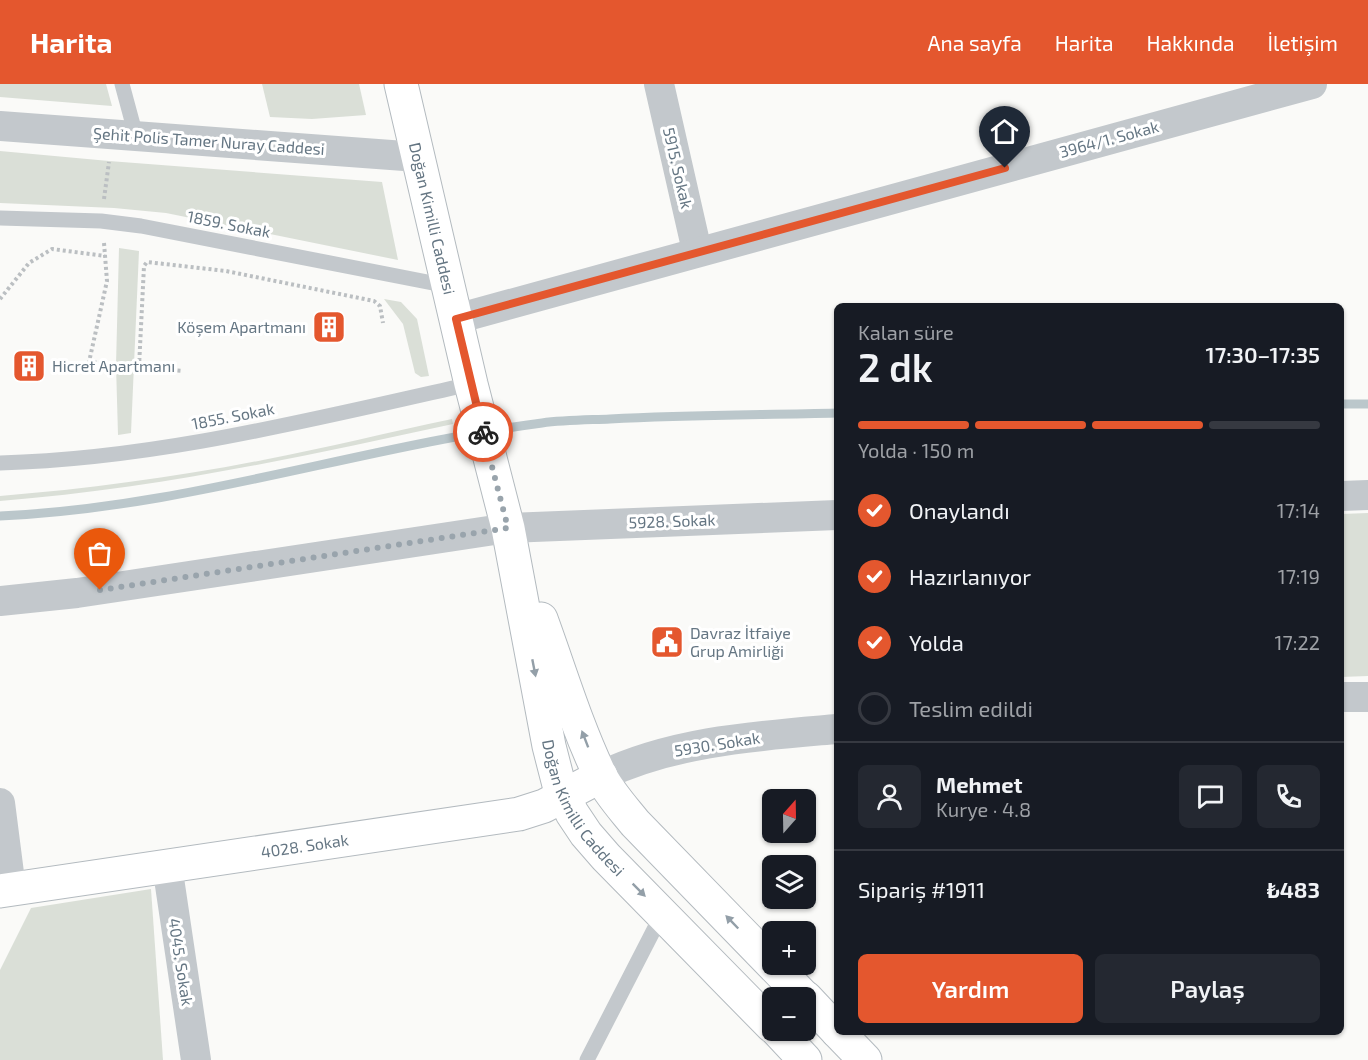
<!DOCTYPE html>
<html lang="tr">
<head>
<meta charset="utf-8">
<style>
  body { margin:0; font-family:"Exo 2",sans-serif; background:#242831; color:#f1f3f6; height:100vh; display:flex; flex-direction:column; font-size:22px; white-space:nowrap }
  * { box-sizing:border-box; margin:0 }
  p { font-size:20px; color:#9ea1a6 }
  .icon { flex:none; width:33px; height:33px; fill:none; stroke:currentColor; stroke-width:2; stroke-linecap:round; stroke-linejoin:round }
  .map { position:relative; flex:1; overflow:hidden }
  .details { position:absolute; left:834px; top:219px; width:510px; height:732px; display:flex; flex-direction:column; background:#171b24; border-radius:9px; box-shadow:0 2px 4px #0004 }
  .details>* { flex:none }
  .needle { width:39px; rotate:20deg }
  .controls { position:absolute; left:762px; top:705px; display:grid; gap:12px }
  .controls a { display:grid; place-items:center; width:54px; height:54px; border-radius:9px; background:#171b24; box-shadow:0 2px 4px #0004; font-size:30px }
  .pin { position:absolute; display:grid; place-items:center; width:51px; height:51px; color:#fff; margin:-62px -26px; border-radius:50% 50% 50% 0; rotate:-45deg; box-shadow:0 0 6px #0007 }
  .pin .icon { rotate:45deg }
  .courier { position:absolute; display:grid; place-items:center; width:60px; height:60px; margin:-30px; border:4px solid #e4572e; border-radius:50%; background:#fff; color:#222; box-shadow:0 2px 8px #0007 }
  .head em { font-style:normal; font-weight:600 }
  .head div { display:flex; flex-direction:column-reverse }
  .head { display:flex; align-items:center; justify-content:space-between; height:102px; padding:0 24px }
  h1 { font-size:39px; font-weight:600; line-height:45px }
  .bar { display:grid; grid-template-columns:repeat(4,1fr); gap:9px 6px; align-content:center; height:72px; padding:0 24px }
  .bar i { height:8px; border-radius:4px; background:#363941 }
  .bar .selected { background:#e4572e }
  .bar p { grid-column:span 4 }
  .line { display:flex; align-items:center; gap:15px; padding:0 24px; border-top:2px solid #363941 }
  .line div { flex:1 }
  .round { display:grid; place-items:center; flex:none; width:63px; height:63px; border-radius:9px; background:#242831 }
  ol { padding:0 24px; list-style:none }
  li { display:flex; align-items:center; gap:18px; height:66px }
  li p { margin-inline-start:auto }
  li .icon { padding:6px; border-radius:50%; background:#e4572e; color:#fff; stroke-width:4 }
  li:last-child { color:#9ea1a6 }
  li i { width:33px; height:33px; border:3px solid #363941; border-radius:50% }
  .button { display:flex; gap:12px; margin-top:auto; padding:12px 24px }
  .button a { flex:1; height:69px; border-radius:9px; background:#e4572e; color:#fff; font-size:24px; font-weight:600; line-height:69px; text-align:center }
  .button a+a { background:#242831; color:#f1f3f6 }
  header { display:flex; align-items:center; gap:36px; box-sizing:border-box; height:84px; padding:0 30px; background:#e4572e; color:#fff }
  header strong { font-size:28px }
  nav { display:flex; gap:33px; margin-inline-start:auto; font-size:21px }
  .map>svg:first-child { display:block }
</style>
</head>
<body>
<header>
<strong>Harita</strong>
<nav><a>Ana sayfa</a><a>Harita</a><a>Hakkında</a><a>İletişim</a></nav>
</header>
<div class="map">
<svg width="1368" height="976" viewBox="0 0 1368 976">
  <rect width="100%" height="100%" fill="#fafaf8"/>
  <g fill="#dadfd7">
    <path d="M0 0H106L112 22 0 13Z"/>
    <path d="M262 0H359L366 31 312 35 270 33Z"/>
    <path d="M0 67 109 77 382 98 398 176 166 129 114 124 0 119Z"/>
    <path d="M119 164 139 167 131 349 118 351 116 281Z"/>
    <path d="M384 215 401 218 417 235 429 292 421 293 415 289 403 240Z"/>
    <path d="M452 335 453 340C302 373 154 405 0 417V412C88 405 177 393 263 376 326 364 389 348 452 335Z"/>
    <path d="M1368 429V592L1341 593V430Z"/>
    <path d="M151 805 163 976H0V886L31 824Z"/>
  </g>
  <g fill="none" stroke-linecap="round" stroke-linejoin="round">
    <g stroke="#bbc7cb" stroke-width="9">
      <path d="M1341 320H1368"/>
      <path d="M0 432C184 424 360 363 542 339 564 336 587 336 610 335 685 331 761 331 837 329"/>
    </g>
    <defs>
      <g id="secondary">
        <path id="s1" d="M401 0 471 300 508 444 549 662 559 701 572 729 586 750 606 773 772 942"/>
        <path d="M541 535C560 587 576 641 600 691 609 709 623 724 635 739L805 914"/>
        <path id="s2" d="M0 807 519 730 544 722 601 692"/>
        <path d="M806 914 837 947"/>
        <path d="M777 946 805 976"/>
        <path d="M838 948 865 976"/>
      </g>
    </defs>
    <use href="#secondary" stroke="#b3babf" stroke-width="35"/>
    <g stroke="#bbbfc2" stroke-width="4" stroke-dasharray="3 3" stroke-linecap="butt">
      <path d="M104 115 109 78"/>
      <path d="M104 159 107 197 89 278 183 287"/>
      <path d="M0 215 29 179 52 165 105 172"/>
      <path d="M139 283 144 182 147 178 226 187 374 217 380 222 383 239"/>
    </g>
    <g stroke="#c3c8cc" stroke-width="15">
      <path d="M122 0 136 52"/>
      <path d="M0 134 101 137 141 142 448 202"/>
      <path d="M0 379C159 375 316 334 471 300"/>
      <path d="M587 976 662 830"/>
    </g>
    <g stroke="#c3c8cc" stroke-width="30">
      <path d="M659 0 697 167"/>
      <path d="M0 42 418 73"/>
      <path d="M456 235 1312 0"/>
      <path d="M1341 412 1368 411"/>
      <path d="M0 517 77 509 508 444 837 431"/>
      <path d="M1341 613H1368"/>
      <path d="M601 692C674 657 757 652 837 645"/>
      <path d="M0 719 11 805"/>
      <path d="M167 781 196 976"/>
    </g>
    <use href="#secondary" stroke="#fff" stroke-width="33"/>
  </g>
  <defs><path id="oneway-solid" d="M-6-.8H1V-3.2L6.5 0L1 3.2V.8H-6Z" transform="scale(1.5)"/></defs>
  <g fill="#939fa8">
    <use href="#oneway-solid" transform="translate(534 584) rotate(79)"/>
    <use href="#oneway-solid" transform="translate(585 655) rotate(-111)"/>
    <use href="#oneway-solid" transform="translate(639 806) rotate(45)"/>
    <use href="#oneway-solid" transform="translate(732 838) rotate(-134)"/>
  </g>
  <g fill="none" stroke-linecap="round" stroke-linejoin="round">
    <path stroke="#99a4ac" stroke-width="6" stroke-dasharray="0 10.8" d="M100 506 508 444 483 348"/>
    <path stroke="#e4572e" stroke-width="8" d="M483 348 456 235 1005 84"/>
  </g>
  <defs>
    <symbol id="building-square" viewBox="-11 -11 22 22"><rect x="-9" y="-9" width="18" height="18" rx="4" fill="#e4572e" stroke="#fff"/><path d="M-4-6H4V6H1V3H-1V6H-4ZM-2.5-4.3h1.7v1.8h-1.7ZM.8-4.3h1.7v1.8H.8ZM-2.5-1h1.7V.8h-1.7ZM.8-1h1.7V.8H.8Z" fill="#fff"/></symbol>
    <symbol id="civic-square" viewBox="-11 -11 22 22"><rect x="-9" y="-9" width="18" height="18" rx="4" fill="#e4572e" stroke="#fff"/><path d="M-.6-6.5H3V-4.5H.6V-3L4-1V1h2V6H-6V1h2V-1L-.6-3ZM-1.2 2.5V6h2.4V2.5Z" fill="#fff"/></symbol>
  </defs>
  <g fill-rule="evenodd">
    <use href="#building-square" x="310" y="224" width="38" height="38"/>
    <use href="#building-square" x="10" y="263" width="38" height="38"/>
    <use href="#civic-square" x="648" y="539" width="38" height="38"/>
  </g>
  <g text-anchor="middle" stroke-width="6" stroke-linejoin="round" paint-order="stroke">
    <g font-size="16" fill="#657683" stroke="#fff">
      <text transform="translate(1109 55) rotate(-15)" y="6">3964/1. Sokak</text>
      <text transform="translate(209 57) rotate(4)" y="6">Şehit Polis Tamer Nuray Caddesi</text>
      <text transform="translate(678 84) rotate(77)" y="6">5915. Sokak</text>
      <text dy="6" stroke="none"><textPath href="#s1" startOffset="138">Doğan Kimilli Caddesi</textPath></text>
      <text transform="translate(229 140) rotate(11)" y="6">1859. Sokak</text>
      <text transform="translate(233 332) rotate(-11)" y="6">1855. Sokak</text>
      <text transform="translate(672 437) rotate(-2)" y="6">5928. Sokak</text>
      <text transform="translate(717 660) rotate(-9)" y="6">5930. Sokak</text>
      <text dy="6" stroke="none"><textPath href="#s1" startOffset="750">Doğan Kimilli Caddesi</textPath></text>
      <text dy="6" stroke="none"><textPath href="#s2" startOffset="308">4028. Sokak</textPath></text>
      <text transform="translate(181 878) rotate(81)" y="6">4045. Sokak</text>
    </g>
    <g font-size="16" fill="#657683" stroke="#fff" text-anchor="start">
      <text x="306" y="249" text-anchor="end">Köşem Apartmanı</text>
      <text x="52" y="288">Hicret Apartmanı</text>
      <text x="690" y="555">Davraz İtfaiye<tspan x="690" dy="18">Grup Amirliği</tspan></text>
    </g>
  </g>
</svg>
<div class="controls">
<a><svg class="needle" viewBox="-14 -14 28 28"><path d="M0-13l5 13h-10z" fill="#e53935"/><path d="M0 13l5-13h-10z" fill="#9ea1a6"/></svg></a>
<a><svg class="icon" aria-label="layers" viewBox="0 0 24 24"><path d="M12 4l9 5-9 5-9-5zM3 14l9 5 9-5"/></svg></a>
<a>+</a>
<a>−</a>
</div>
<div class="pin" style="left:100px;top:506px;background:#ea580c"><svg class="icon" aria-label="bag" viewBox="0 0 24 24"><path d="M5 8h14l-1 12H6zM9 8a3 3 0 0 1 6 0"/></svg></div>
<div class="pin" style="left:1005px;top:84px;background:#1f2937"><svg class="icon" aria-label="home" viewBox="0 0 24 24"><path d="M3 11l9-7 9 7M6 9v11h12V9"/></svg></div>
<div class="courier" style="left:483px;top:348px"><svg class="icon" aria-label="bike" viewBox="0 0 24 24"><circle cx="6" cy="16" r="4"/><circle cx="18" cy="16" r="4"/><path d="M6 16l4-8h5l3 8M10 8l3 8H6M13 5h3"/></svg></div>
<section class="details">
<div class="head"><div><h1>2 dk</h1><p>Kalan süre</p></div><em>17:30–17:35</em></div>
<div class="bar"><i class="selected"></i><i class="selected"></i><i class="selected"></i><i></i><p>Yolda · 150 m</p></div>
<ol>
<li><svg class="icon" aria-label="check" viewBox="0 0 24 24"><path d="M5 12l5 5 9-10"/></svg>Onaylandı<p>17:14</p></li>
<li><svg class="icon" aria-label="check" viewBox="0 0 24 24"><path d="M5 12l5 5 9-10"/></svg>Hazırlanıyor<p>17:19</p></li>
<li><svg class="icon" aria-label="check" viewBox="0 0 24 24"><path d="M5 12l5 5 9-10"/></svg>Yolda<p>17:22</p></li>
<li><i></i>Teslim edildi</li>
</ol>
<div class="line" style="height:108px"><a class="round"><svg class="icon" aria-label="person" viewBox="0 0 24 24"><circle cx="12" cy="8" r="4"/><path d="M4 21q1-7 8-7t8 7"/></svg></a><div><b>Mehmet</b><p>Kurye · 4.8</p></div><a class="round"><svg class="icon" aria-label="chat" viewBox="0 0 24 24"><path d="M4 5h16v11H9l-5 4z"/></svg></a><a class="round"><svg class="icon" aria-label="phone" viewBox="0 0 24 24"><path d="M5 4h4l2 5-3 2q2 4 5 5l2-3 5 2v4C11 20 4 13 5 4z"/></svg></a></div>
<div class="line" style="height:78px"><div>Sipariş #1911</div><b>₺483</b></div>
<div class="button"><a>Yardım</a><a>Paylaş</a></div>
</section>
</div>
</body>
</html>
